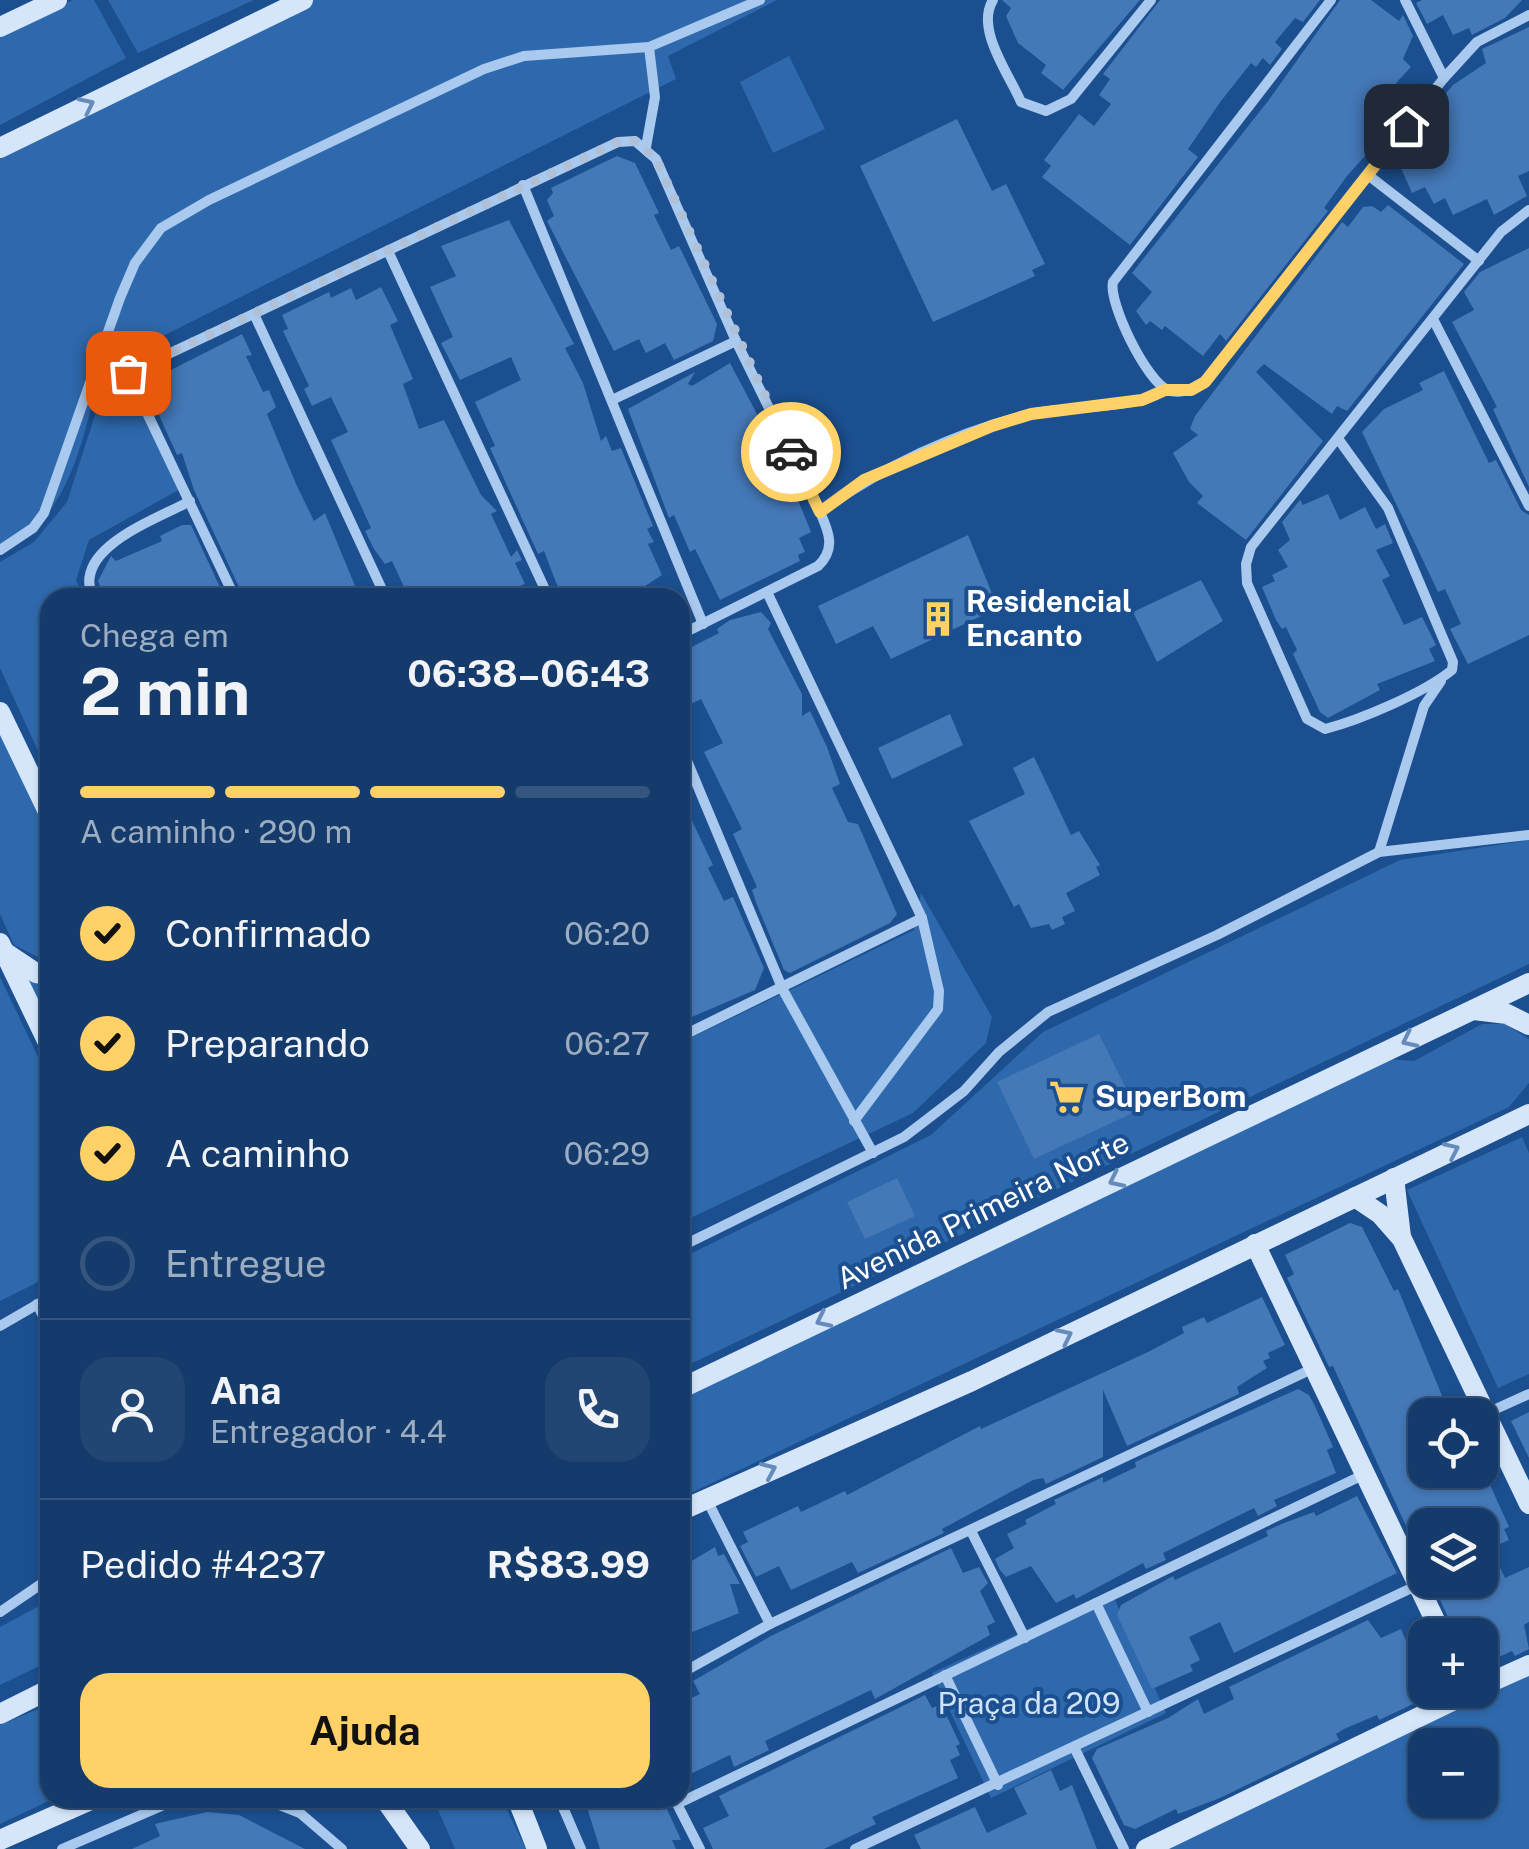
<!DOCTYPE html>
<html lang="pt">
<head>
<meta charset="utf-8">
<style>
  body { margin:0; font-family:"Public Sans",sans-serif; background:#214673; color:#f1f3f6; height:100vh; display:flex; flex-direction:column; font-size:38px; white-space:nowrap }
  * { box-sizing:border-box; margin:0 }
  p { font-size:32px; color:#9dadc1 }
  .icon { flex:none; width:55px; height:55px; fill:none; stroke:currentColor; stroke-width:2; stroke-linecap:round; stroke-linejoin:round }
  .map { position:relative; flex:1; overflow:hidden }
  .side { position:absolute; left:40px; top:588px; width:650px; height:1220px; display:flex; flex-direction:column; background:#143b6b; border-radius:30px; box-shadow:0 2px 8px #0004,0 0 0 2px #33557e }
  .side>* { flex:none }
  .controls { position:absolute; left:1408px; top:1398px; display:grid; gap:20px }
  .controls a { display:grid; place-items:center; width:90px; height:90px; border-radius:20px; background:#143b6b; box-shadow:0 2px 8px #0004,0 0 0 2px #33557e; font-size:50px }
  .pin { position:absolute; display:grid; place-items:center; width:85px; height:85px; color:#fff; margin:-42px; border-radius:20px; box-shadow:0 5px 15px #0006 }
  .courier { position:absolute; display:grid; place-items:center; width:100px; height:100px; margin:-50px; border:8px solid #ffd166; border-radius:50%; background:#fff; color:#222; box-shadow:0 2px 12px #0007 }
  .head em { font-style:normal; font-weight:700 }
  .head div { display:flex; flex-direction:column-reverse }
  .head { display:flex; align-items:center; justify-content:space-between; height:170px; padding:0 40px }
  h1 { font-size:65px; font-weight:700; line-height:75px }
  .bar { display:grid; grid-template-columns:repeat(4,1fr); gap:15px 10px; align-content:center; height:120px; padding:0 40px }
  .bar i { height:12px; border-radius:8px; background:#33557e }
  .bar .active { background:#ffd166 }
  .bar p { grid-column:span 4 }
  .line { display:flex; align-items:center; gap:25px; padding:0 40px; border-top:2px solid #33557e }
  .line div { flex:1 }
  .round { display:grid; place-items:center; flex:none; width:105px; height:105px; border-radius:30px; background:#214673 }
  ol { padding:0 40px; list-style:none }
  li { display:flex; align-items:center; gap:30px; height:110px }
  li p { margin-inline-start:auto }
  li .icon { padding:10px; border-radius:50%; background:#ffd166; color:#111; stroke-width:4 }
  li:last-child { color:#9dadc1 }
  li i { width:55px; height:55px; border:5px solid #33557e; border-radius:50% }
  .action { display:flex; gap:20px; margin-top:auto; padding:20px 40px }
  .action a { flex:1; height:115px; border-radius:30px; background:#ffd166; color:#111; font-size:40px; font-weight:700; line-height:115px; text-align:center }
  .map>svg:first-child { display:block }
</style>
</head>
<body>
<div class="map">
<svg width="1529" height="1849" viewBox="0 0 1529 1849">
  <rect width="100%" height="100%" fill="#1b4f8f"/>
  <g fill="#2e69ad" fill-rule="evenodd">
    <path d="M73 0H94L126 58 0 125V34Z"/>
    <path d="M108 0H254L138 53Z"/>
    <path d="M305 0H777L668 56 676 79 103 366C79 445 75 510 0 555V147Z"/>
    <path d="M789 56 825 129 773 153 740 82Z"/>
    <path d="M108 375 133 378 182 488 89 540 76 580 84 597 50 598V777L0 668V562L34 542 67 502Z"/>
    <path d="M0 732 50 830V963L14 945 0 914Z"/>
    <path d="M1529 840V964L680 1369V1259L931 1135 1043 1032 1400 860Z"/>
    <path d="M921 893 992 1017 986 1043 913 1113 680 1223V1043L914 930Z"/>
    <path d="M25 975 50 981V1026Z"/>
    <path d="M0 977 50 1082V1276L0 1301Z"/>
    <path d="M1482 1024H1505L1529 1039V1083L1509 1107 680 1498V1400L1388 1059 1414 1061Z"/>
    <path d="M1522 1137 1529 1153V1374L1498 1388 1407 1190Z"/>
    <path d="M1111 1591 1166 1713 991 1798 932 1673Z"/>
    <path d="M50 1595V1661L0 1685V1627L41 1605Z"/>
    <path d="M1529 1658V1849H1132ZM1425 1745H1480V1800H1425Z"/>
    <path d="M50 1704V1798H55L0 1824V1725Z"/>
    <path d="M433 1798H501L526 1849H455Z"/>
  </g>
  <g fill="#4478b7">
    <path d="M1002 0H1140L1063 90 1041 73 1046 65 1018 43 1006 16 1011 8Z"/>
    <path d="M1160 0H1320L1303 22 1295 18 1275 42 1282 49 1270 65 1263 58 1256 67 1251 63 1221 101 1188 149 1198 157 1130 245 1042 177 1051 166 1044 160 1079 114 1094 126 1111 104 1099 95 1110 79 1103 74Z"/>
    <path d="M1340 0H1371L1399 21 1403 15 1413 36 1403 59 1411 67 1396 83 1416 99 1347 176 1324 208 1328 211 1226 341 1220 334 1203 356 1165 326 1162 330 1150 321 1146 325 1136 311 1152 292 1132 273 1268 101Z"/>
    <path d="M1422 0H1522L1505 18 1472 35 1469 28 1453 35 1443 15 1427 24 1416 3Z"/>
    <path d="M1529 27V171L1518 176 1527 196 1494 215 1487 199 1453 215 1445 198 1434 204 1425 187 1412 193 1400 166 1415 158 1406 140 1453 85 1486 63 1482 49Z"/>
    <path d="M957 119 992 191 1006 184 1045 264 1032 270 1035 276 933 322 860 166Z"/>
    <path d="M617 156 635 163 659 213 654 215 671 250 679 246 717 324 713 341 674 360 665 343 646 353 639 339 614 351 547 221 554 216 547 200 553 193 551 188Z"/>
    <path d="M1388 205 1464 264 1347 411 1337 406 1332 414 1264 364 1256 372 1323 441 1246 540 1197 503 1203 496 1189 482 1173 453 1198 435 1190 429 1195 416 1342 222 1348 227 1363 207 1372 206 1381 212Z"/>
    <path d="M509 220 574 344 565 348 583 383 601 441 606 436 612 451 621 448 653 526 647 529 654 542 648 544 662 575 639 590 642 598H562L544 551 538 554 490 448 495 446 475 402 521 380 511 357 460 380 441 343 453 337 430 287 456 276 441 246Z"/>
    <path d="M1529 248V487L1493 409 1497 407 1452 322 1474 310 1464 292 1480 272Z"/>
    <path d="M381 287 398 321 390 325 413 379 403 384 419 429 444 420 481 495 497 511 491 514 511 557 517 550 522 560 515 563 525 584 493 598H395L393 593 404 587 392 561 385 564 374 549 365 531 371 528 331 440 348 432 331 397 312 406 304 389 309 386 283 331 288 329 282 315 329 292 331 298 351 288 356 300Z"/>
    <path d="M242 334 252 355 246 356 263 392 269 390 276 407 267 414 296 484 314 521 325 513 360 598H244L194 490 182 453 177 455 153 402 150 394 162 383 159 376Z"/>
    <path d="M730 363 783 463 811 532 799 538 805 552 798 555 800 561 720 600 695 549 690 552 674 515 669 518 628 409 695 372 688 384 692 386Z"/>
    <path d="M1444 371 1489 463 1496 460 1521 510 1529 515V635L1468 664 1450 629 1461 624 1445 589 1438 592 1362 432 1384 409 1423 390 1419 383Z"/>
    <path d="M1328 494 1340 520 1365 507 1376 529 1385 524 1393 543 1376 550 1390 576 1382 580 1404 625 1422 617 1436 645 1429 649 1435 661 1377 684 1380 690 1328 718 1320 712 1293 654 1297 650 1286 627 1282 629 1276 620 1262 587 1275 581 1272 575 1288 567 1278 550 1290 540 1282 522 1300 500 1303 505Z"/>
    <path d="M182 525H191L225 598H104L98 581 111 556 116 561 162 541 160 536Z"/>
    <path d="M968 535 998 608 891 659 873 626 836 644 818 606Z"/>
    <path d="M1201 580 1223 621 1157 662 1133 612Z"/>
    <path d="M761 612 771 623 768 629 802 694V716L810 711 827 747 840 784 832 788 848 822 858 824 897 914 890 923 790 973 784 970 757 905 752 890 757 887 733 834 742 829 704 752 723 743 701 699 680 709V653L719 633 717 629 730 620Z"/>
    <path d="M950 714 963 745 892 779 878 748Z"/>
    <path d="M1034 757 1071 835 1079 831 1100 865 1096 867 1100 875 1066 893 1075 911 1062 917 1065 924 1052 930 1049 924 1031 928 1019 904 1014 907 969 821 1025 794 1013 768Z"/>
    <path d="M692 821 713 865 708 868 724 901 733 897 764 968 755 990 680 1022V828Z"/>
    <path d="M1099 1034 1137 1111 1034 1159 997 1082Z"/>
    <path d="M897 1178 915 1216 865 1239 847 1202Z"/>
    <path d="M1350 1223 1362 1227 1394 1291 1398 1289 1450 1415H1425V1470L1482 1467 1509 1527 1504 1529 1509 1540 1491 1548 1505 1578 1529 1567V1622L1524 1625 1529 1649 1515 1656 1512 1651 1480 1666V1635H1456L1431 1580H1480V1525H1425L1422 1561 1333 1366 1329 1367 1287 1278 1294 1274 1285 1255Z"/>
    <path d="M1262 1297 1285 1345 1268 1353 1270 1358 1263 1361 1267 1368 1237 1387 1239 1394 1127 1446 1103 1390V1457L1046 1484 1043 1478 1033 1480 942 1529 944 1533 858 1573 852 1562 791 1590 779 1566 756 1577 740 1546 748 1542 743 1532 798 1506 801 1512 845 1491 847 1495 980 1426 981 1429 1148 1352 1184 1333 1182 1327 1204 1317 1207 1323Z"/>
    <path d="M1298 1389 1309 1395 1315 1406 1333 1447 1327 1450 1336 1473 1274 1500 1277 1506 1258 1516 1254 1508 1163 1553 1166 1560 1146 1569 1143 1563 1076 1599 1074 1594 1056 1603 1031 1566 1006 1577 1000 1570 995 1559 1014 1548 1007 1534 1027 1524 1025 1520 1056 1504 1054 1500 1103 1477V1483L1136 1467 1135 1462Z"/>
    <path d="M1529 1412V1458L1511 1421Z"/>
    <path d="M1357 1496 1397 1573 1234 1653 1220 1622 1189 1637 1200 1660 1190 1665 1193 1671 1152 1689 1117 1615 1121 1605 1173 1576 1175 1580 1268 1536 1266 1531 1284 1523 1314 1512 1316 1516Z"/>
    <path d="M715 1547 718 1556 724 1554 740 1584H730L739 1613 680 1637V1568Z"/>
    <path d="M951 1548 963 1573 979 1567 988 1583 980 1591 995 1622 987 1626 990 1635 875 1699 871 1690 765 1741 769 1750 734 1767 730 1755 680 1779V1703L700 1694 693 1681 771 1636Z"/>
    <path d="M1368 1620 1381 1638 1401 1629 1410 1650 1425 1643V1690H1443L1379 1720 1377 1715 1344 1729 1336 1734 1339 1740 1220 1798 1178 1814 1176 1809 1135 1829 1124 1825 1092 1758 1097 1749 1168 1718 1198 1699 1204 1714 1234 1699 1229 1687Z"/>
    <path d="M925 1695 932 1708 941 1704 960 1744 956 1746 960 1755 950 1760 958 1778 872 1817 876 1824 824 1849H713L703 1828 729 1816 719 1796Z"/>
    <path d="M1051 1770 1060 1791 1072 1785 1097 1849H921L914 1835 975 1807 987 1833 1027 1814 1014 1788Z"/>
    <path d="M584 1798H656L667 1809 681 1840H672L676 1849H600Z"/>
    <path d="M207 1812 239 1815 305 1849H132L160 1836 155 1824Z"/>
  </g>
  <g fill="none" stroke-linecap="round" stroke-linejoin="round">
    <g stroke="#a9c9ee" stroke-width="10">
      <path d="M993 0C975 29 1009 74 1021 102L1046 111 1071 99 1151 0"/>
      <path d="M1331 0 1113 282C1108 303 1147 382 1168 390 1181 395 1194 388 1205 382L1444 78 1477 42 1529 15"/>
      <path d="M1405 0 1444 78"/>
      <path d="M646 147 655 97 649 47"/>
      <path d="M1368 175 1479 261"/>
      <path d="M523 185 703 624"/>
      <path d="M388 251 549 598"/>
      <path d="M254 314 386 598"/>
      <path d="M1433 319 1529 506"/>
      <path d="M99 363 128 373"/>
      <path d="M612 400 736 341"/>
      <path d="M1339 440 1388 508 1453 662 1452 670C1424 693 1360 720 1325 729L1307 719 1247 583 1246 564 1251 547 1501 232 1529 210"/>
      <path d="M820 512C882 467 956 432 1030 414 1060 406 1147 409 1165 389"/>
      <path d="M0 550 33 528 44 513 120 298 135 263 161 228 209 200 484 69 524 56 649 47 760 0"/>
      <path d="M93 598C70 548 158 519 190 501"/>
      <path d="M235 598 128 373 618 142 635 141 656 159 736 341 820 512C829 532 836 549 818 566L680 635"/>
      <path d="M680 744 783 990 873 1153"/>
      <path d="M1379 852 1424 706 1441 681"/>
      <path d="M680 1037 922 918 767 592"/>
      <path d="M854 1121 938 1009 939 991 922 918"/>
      <path d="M680 1247 904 1137 964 1091 999 1052 1048 1012 1217 935 1379 852 1529 835"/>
      <path d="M37 1304 50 1330"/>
      <path d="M0 1326 50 1297"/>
      <path d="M1487 1413 1529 1394"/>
      <path d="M706 1498 770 1624"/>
      <path d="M971 1531 1025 1638"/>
      <path d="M1096 1603 1148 1712"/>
      <path d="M0 1612 50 1578"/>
      <path d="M680 1674 770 1624 1314 1368"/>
      <path d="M945 1675 998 1785"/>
      <path d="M1075 1749 1124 1849"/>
      <path d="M262 1798 300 1813 342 1849"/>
      <path d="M559 1798 581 1849"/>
      <path d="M674 1798 700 1849"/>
      <path d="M677 1804 1365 1474"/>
      <path d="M62 1849 180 1798"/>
      <path d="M855 1849 1418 1585"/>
    </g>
    <g stroke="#d6e6fa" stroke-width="20">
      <path d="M0 27 57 0"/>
      <path d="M0 148 303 0"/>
      <path d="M0 712 50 816"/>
      <path d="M0 943 50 1047"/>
      <path d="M6 953 36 973 50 975"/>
      <path d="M1474 1010 1507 1014 1529 1025"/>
      <path d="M1394 1178 1401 1237"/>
      <path d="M1355 1197 1380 1214 1402 1239 1529 1504"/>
      <path d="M1255 1244 1442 1635"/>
      <path d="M680 1389 1529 983"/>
      <path d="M680 1511 972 1381 1529 1114"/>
      <path d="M1480 1687 1529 1665"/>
      <path d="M0 1714 50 1689"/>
      <path d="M384 1798 420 1849"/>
      <path d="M517 1798 537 1849"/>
      <path d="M0 1840 95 1798"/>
      <path d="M1146 1849 1475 1690"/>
    </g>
  </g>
  <defs><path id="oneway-chevron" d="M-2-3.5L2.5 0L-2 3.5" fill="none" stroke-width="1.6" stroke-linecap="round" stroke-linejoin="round" transform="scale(2.5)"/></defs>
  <g stroke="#668bba">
    <use href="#oneway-chevron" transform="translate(87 105) rotate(-26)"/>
    <use href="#oneway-chevron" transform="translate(1409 1040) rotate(154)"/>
    <use href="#oneway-chevron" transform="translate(1452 1150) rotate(-25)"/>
    <use href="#oneway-chevron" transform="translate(1116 1180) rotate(154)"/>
    <use href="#oneway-chevron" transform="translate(823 1320) rotate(154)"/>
    <use href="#oneway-chevron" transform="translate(1065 1336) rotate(-26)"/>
    <use href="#oneway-chevron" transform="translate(769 1470) rotate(-24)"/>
  </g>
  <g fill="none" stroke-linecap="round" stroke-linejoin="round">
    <path stroke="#afc1d8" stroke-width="10" stroke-dasharray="0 18" d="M128 373 618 142 634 141 656 159 791 452"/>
    <path stroke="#ffd166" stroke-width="12" d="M791 452 820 512 864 480 992 426 1031 414 1142 400 1165 390H1191L1205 382 1406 126"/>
  </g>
  <defs>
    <symbol id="building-bare" viewBox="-9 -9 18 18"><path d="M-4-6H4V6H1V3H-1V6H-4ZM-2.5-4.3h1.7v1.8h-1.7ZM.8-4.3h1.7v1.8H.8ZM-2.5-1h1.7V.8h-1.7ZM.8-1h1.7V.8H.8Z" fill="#ffd166" stroke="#1b4f8f" stroke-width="2.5" paint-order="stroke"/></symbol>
    <symbol id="supermarket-bare" viewBox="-9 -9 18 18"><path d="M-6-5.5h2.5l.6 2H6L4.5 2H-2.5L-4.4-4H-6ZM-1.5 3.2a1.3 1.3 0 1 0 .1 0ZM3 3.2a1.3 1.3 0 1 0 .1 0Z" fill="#ffd166" stroke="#1b4f8f" stroke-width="2.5" paint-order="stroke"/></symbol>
  </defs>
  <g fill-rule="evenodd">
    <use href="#building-bare" x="913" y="594" width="50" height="50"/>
    <use href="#supermarket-bare" x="1042" y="1072" width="50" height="50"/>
  </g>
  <g text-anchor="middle" stroke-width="8" stroke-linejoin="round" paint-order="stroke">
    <g font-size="30" font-weight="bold" fill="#fff" stroke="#1b4f8f" text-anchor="start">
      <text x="966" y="612">Residencial<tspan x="966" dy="34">Encanto</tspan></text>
      <text x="1095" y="1107">SuperBom</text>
    </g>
    <g font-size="30" fill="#fff" stroke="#1b4f8f">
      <text transform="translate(983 1211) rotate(-26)" y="10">Avenida Primeira Norte</text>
    </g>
    <g font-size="30" fill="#cfe3fa" stroke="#1b4f8f">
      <text x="1029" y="1714">Praça da 209</text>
    </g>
  </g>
</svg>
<div class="controls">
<a><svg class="icon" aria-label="locate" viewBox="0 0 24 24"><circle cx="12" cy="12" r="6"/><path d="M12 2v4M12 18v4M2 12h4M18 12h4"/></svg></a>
<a><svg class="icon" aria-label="layers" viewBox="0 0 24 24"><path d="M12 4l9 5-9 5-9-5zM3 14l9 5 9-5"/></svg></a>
<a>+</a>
<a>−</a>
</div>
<div class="pin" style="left:128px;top:373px;background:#ea580c"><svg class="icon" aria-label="bag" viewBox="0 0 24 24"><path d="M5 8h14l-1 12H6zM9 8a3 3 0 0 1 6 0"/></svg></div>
<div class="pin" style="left:1406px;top:126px;background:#1f2937"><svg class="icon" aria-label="home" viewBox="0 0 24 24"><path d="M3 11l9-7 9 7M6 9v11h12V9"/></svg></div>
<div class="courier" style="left:791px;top:452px"><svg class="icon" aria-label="car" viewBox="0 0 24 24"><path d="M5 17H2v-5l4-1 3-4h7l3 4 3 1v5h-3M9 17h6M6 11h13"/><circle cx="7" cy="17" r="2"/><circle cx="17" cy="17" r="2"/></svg></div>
<section class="side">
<div class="head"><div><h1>2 min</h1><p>Chega em</p></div><em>06:38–06:43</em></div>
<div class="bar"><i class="active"></i><i class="active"></i><i class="active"></i><i></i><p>A caminho · 290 m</p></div>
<ol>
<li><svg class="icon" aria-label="check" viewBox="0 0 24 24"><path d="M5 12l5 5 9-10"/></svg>Confirmado<p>06:20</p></li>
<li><svg class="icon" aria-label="check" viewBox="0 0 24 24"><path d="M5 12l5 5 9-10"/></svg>Preparando<p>06:27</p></li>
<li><svg class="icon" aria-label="check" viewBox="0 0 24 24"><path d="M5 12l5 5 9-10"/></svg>A caminho<p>06:29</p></li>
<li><i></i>Entregue</li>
</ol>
<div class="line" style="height:180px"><a class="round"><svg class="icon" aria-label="person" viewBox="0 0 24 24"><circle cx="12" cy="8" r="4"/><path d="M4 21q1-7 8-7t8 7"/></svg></a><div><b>Ana</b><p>Entregador · 4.4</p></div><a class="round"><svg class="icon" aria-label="phone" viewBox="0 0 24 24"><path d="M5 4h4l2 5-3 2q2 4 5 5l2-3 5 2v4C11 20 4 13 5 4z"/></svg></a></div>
<div class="line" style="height:130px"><div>Pedido #4237</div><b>R$83.99</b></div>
<div class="action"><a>Ajuda</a></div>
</section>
</div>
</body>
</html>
